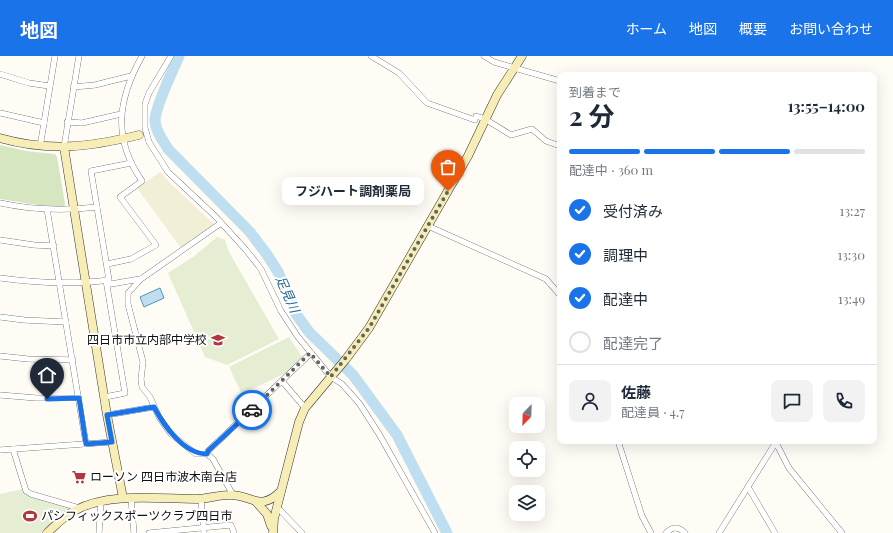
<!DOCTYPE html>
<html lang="ja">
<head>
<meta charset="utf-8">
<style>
  body { margin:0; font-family:"Playfair Display","Noto Sans JP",serif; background:#f2f2f3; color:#1f2937; height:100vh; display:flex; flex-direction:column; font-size:15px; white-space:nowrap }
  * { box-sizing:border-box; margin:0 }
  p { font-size:13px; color:#747a83 }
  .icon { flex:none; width:22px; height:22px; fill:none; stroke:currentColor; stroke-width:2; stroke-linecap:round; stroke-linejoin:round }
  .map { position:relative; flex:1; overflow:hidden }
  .details { position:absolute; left:557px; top:16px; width:320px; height:372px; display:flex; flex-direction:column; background:#fff; border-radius:8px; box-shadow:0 4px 16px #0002 }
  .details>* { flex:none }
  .needle { width:26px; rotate:203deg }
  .tools { position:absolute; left:509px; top:341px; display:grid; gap:8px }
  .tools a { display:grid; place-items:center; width:36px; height:36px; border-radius:8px; background:#fff; box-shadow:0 4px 16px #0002; font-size:20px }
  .pin { position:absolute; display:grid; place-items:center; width:34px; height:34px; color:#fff; margin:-41px -17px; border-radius:50% 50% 50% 0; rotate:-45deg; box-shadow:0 0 4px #0007 }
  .pin .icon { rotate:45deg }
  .courier { position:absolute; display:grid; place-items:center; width:40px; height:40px; margin:-20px; border:3px solid #1a73e8; border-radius:50%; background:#fff; color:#222; box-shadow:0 1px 5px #0007 }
  .bubble { position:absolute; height:28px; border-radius:8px; background:#fff; box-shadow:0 4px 16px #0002; font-size:13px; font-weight:700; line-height:28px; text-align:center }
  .summary em { font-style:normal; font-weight:700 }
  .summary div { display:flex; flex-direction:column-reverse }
  .summary { display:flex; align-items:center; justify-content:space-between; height:68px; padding:0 12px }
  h1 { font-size:26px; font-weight:700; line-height:30px }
  .bar { display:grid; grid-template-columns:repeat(4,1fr); gap:6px 4px; align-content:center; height:48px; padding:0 12px }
  .bar i { height:5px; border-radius:3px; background:#e0e1e3 }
  .bar .on { background:#1a73e8 }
  .bar p { grid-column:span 4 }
  .line { display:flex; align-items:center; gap:10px; padding:0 12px; border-top:1px solid #e0e1e3 }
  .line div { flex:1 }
  .round { display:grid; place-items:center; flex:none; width:42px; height:42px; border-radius:8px; background:#f2f2f3 }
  ol { padding:0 12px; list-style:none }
  li { display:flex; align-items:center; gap:12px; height:44px }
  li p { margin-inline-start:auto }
  li .icon { padding:4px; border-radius:50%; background:#1a73e8; color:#fff; stroke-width:4 }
  li:last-child { color:#747a83 }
  li i { width:22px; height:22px; border:2px solid #e0e1e3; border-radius:50% }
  header { display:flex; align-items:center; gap:24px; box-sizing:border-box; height:56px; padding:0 20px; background:#1a73e8; color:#fff }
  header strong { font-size:19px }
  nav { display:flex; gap:22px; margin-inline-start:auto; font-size:14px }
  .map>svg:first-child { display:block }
</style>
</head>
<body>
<header>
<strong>地図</strong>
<nav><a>ホーム</a><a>地図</a><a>概要</a><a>お問い合わせ</a></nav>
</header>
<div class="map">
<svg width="893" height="477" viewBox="0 0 893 477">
  <rect width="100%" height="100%" fill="#fefcf5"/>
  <path fill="#f2efd7" d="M160 116 171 128 214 168 181 192 137 132Z"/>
  <path fill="#d5e6c1" d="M0 89 26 95 55 98 57 101 65 148 64 151 44 150 0 143Z"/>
  <g fill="#e5eed2">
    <path d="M217 181 225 184 229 196 279 283 227 309 205 301 168 217 193 201Z"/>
    <path d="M289 281 302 301 286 317 242 338 229 311Z"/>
    <path d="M23 433 71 452 41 477H0V438Z"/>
  </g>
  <path fill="#bfdff0" stroke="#4d94c0" d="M160 232 164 242 144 251 140 241Z"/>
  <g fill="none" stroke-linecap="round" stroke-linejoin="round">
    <path stroke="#bfdff0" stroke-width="11" d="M179 0C173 15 156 48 155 64 155 75 163 84 168 93L250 176 268 200 278 216 296 258 309 276 353 319 397 379 447 477"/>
    <defs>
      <g id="street">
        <path d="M171 0 149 37 145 48V72L149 86 168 116 215 160 246 194 261 213 281 255 298 281 331 321 342 328 359 347 379 378 435 477"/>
        <path d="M371 0 399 17 427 47 475 64"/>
        <path d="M484 0 494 6 560 25"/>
        <path d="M0 18 29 27 49 30"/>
        <path d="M73 31 95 29 131 20"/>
        <path d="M0 57 44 67 55 0"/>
        <path d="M476 60 485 63 511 79 532 73 546 85 560 90"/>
        <path d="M67 66 82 67 121 58"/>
        <path d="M41 85 44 67"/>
        <path d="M64 91 79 0"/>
        <path d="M0 147C32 154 64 155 97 151"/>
        <path d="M47 153 86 388"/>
        <path d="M221 167 141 223 128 237V248L143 306 141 323 142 331 150 341 159 361 171 378 196 398H207L213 403 233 439"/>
        <path d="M428 170 546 223 560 239"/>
        <path d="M0 184 34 189 54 190"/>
        <path d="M107 208 131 203 156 189 120 141 142 125C112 82 118 43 142 0"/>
        <path d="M0 222C36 227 73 229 109 224L91 115 131 107"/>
        <path d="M111 228 140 223"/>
        <path d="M0 261 24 264 66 266"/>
        <path d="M0 300 28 303 73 304"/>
        <path d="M282 325 305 352"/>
        <path d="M0 339 36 342H79"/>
        <path d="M105 341 125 337 106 224"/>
        <path d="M107 359 154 351"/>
        <path d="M618 385 642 460 651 477"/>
        <path d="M775 385 789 412 842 477"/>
        <path d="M13 393 26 435 31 438 79 452"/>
        <path d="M0 394 112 386"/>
        <path d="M207 398 208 395 311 297"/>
        <path d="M748 431 775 477"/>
        <path d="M131 442 134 477"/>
        <path d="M201 443 204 477"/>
        <path d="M277 451 302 477"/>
        <path d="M99 477 101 446"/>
        <path d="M149 477 231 469 234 477"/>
        <path d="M666 477C672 471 678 470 685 477"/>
        <path d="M719 477 776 386"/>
      </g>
      <g id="secondary">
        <path d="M0 82C49 96 90 91 139 79"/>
        <path d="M64 91 107 359 123 442"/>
        <path d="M257 447 267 458 271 470"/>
        <path d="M47 477C56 469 65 459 76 454 109 436 159 443 196 443 207 443 218 439 229 439 252 438 259 457 281 435"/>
        <path d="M273 477 274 463 277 451 299 366 305 352 346 303 369 272 468 100 497 39 522 0"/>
      </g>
    </defs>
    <use href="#street" stroke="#434343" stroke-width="6"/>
    <use href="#secondary" stroke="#323232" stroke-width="9"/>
    <use href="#street" stroke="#fff" stroke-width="5.5"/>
    <use href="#secondary" stroke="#f7eeb7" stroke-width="8"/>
  </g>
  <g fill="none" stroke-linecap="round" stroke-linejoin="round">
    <path stroke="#636360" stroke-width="4" stroke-dasharray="0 7.2" d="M252 354 310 297 331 321 332 319 369 272 448 135"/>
    <path stroke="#1a73e8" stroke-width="5" d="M47 343 79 342 86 388 112 386 107 359 154 351C164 370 184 398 207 398L208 395 252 354"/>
  </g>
  <defs>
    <symbol id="school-bare" viewBox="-9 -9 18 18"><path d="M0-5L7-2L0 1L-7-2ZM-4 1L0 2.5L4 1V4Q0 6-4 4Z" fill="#b2363f" stroke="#fff" stroke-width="2.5" paint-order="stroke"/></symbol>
    <symbol id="supermarket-bare" viewBox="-9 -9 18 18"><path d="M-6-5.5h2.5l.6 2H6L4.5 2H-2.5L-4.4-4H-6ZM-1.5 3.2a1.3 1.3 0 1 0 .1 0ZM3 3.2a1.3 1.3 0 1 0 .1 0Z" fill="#b2363f" stroke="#fff" stroke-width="2.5" paint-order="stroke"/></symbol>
    <symbol id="stadium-bare" viewBox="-9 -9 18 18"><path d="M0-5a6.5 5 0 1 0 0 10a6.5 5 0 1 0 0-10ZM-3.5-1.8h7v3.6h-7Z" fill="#b2363f" stroke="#fff" stroke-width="2.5" paint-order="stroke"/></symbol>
  </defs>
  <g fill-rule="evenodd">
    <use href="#school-bare" x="208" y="274" width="20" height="20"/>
    <use href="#supermarket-bare" x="69" y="411" width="20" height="20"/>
    <use href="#stadium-bare" x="20" y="450" width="20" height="20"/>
  </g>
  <g text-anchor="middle" stroke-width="4" stroke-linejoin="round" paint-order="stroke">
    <g font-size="12" fill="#101010" stroke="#fff" text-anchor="start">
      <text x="207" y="288" text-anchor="end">四日市市立内部中学校</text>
      <text x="90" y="425">ローソン 四日市波木南台店</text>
      <text x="41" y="464">パシフィックスポーツクラブ四日市</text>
    </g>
    <g font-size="13" font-style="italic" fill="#266796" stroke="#fff">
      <text transform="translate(288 238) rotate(66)" y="5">足見川</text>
    </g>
  </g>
</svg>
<div class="tools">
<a><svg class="needle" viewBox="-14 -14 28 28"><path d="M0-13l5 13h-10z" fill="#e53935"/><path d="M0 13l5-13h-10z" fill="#747a83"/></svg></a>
<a><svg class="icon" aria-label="locate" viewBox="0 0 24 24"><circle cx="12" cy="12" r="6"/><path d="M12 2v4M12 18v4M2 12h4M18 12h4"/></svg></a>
<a><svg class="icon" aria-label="layers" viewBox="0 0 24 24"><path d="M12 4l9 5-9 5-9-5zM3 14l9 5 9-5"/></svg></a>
</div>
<div class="pin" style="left:448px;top:135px;background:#ea580c"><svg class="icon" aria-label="bag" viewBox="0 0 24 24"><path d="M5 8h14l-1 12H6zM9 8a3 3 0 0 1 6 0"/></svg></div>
<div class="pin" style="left:47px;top:343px;background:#1f2937"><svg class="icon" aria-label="home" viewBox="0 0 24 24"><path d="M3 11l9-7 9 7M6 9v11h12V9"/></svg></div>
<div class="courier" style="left:252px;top:354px"><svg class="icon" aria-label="car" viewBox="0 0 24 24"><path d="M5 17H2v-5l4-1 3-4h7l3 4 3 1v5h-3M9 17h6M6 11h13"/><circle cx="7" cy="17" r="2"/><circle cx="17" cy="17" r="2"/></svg></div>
<div class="bubble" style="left:282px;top:121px;width:142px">フジハート調剤薬局</div>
<section class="details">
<div class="summary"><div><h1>2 分</h1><p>到着まで</p></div><em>13:55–14:00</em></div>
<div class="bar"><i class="on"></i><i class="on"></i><i class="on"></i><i></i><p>配達中 · 360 m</p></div>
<ol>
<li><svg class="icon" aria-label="check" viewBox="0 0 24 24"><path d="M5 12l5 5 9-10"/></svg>受付済み<p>13:27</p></li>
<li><svg class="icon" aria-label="check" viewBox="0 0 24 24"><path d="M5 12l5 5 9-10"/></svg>調理中<p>13:30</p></li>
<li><svg class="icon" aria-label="check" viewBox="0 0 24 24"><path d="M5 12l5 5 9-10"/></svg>配達中<p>13:49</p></li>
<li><i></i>配達完了</li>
</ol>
<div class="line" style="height:72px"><a class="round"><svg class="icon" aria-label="person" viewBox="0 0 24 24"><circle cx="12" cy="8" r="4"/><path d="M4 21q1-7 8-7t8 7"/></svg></a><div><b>佐藤</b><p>配達員 · 4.7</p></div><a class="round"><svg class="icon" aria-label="chat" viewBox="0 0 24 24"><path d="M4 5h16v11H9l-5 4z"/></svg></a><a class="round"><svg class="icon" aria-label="phone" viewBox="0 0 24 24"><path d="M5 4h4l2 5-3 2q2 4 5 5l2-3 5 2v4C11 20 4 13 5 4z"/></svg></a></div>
</section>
</div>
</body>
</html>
